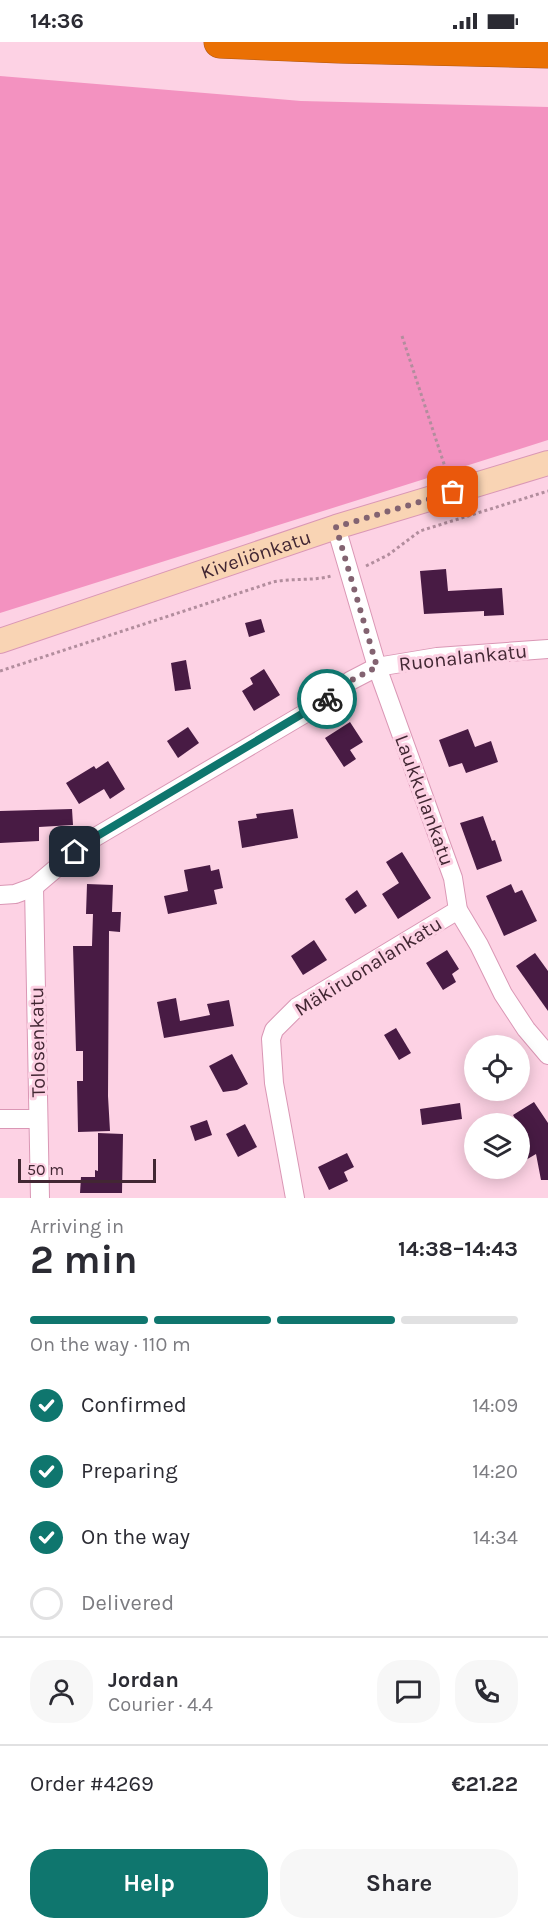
<!DOCTYPE html>
<html lang="en">
<head>
<meta charset="utf-8">
<style>
  body { margin:0; font-family:Karla,sans-serif; background:#f7f7f7; color:#2b2b33; height:100vh; display:flex; flex-direction:column; font-size:22px; white-space:nowrap }
  * { box-sizing:border-box; margin:0 }
  p { font-size:20px; color:#7c7c81 }
  .icon { flex:none; width:33px; height:33px; fill:none; stroke:currentColor; stroke-width:2; stroke-linecap:round; stroke-linejoin:round }
  .map { position:relative; height:1156px; overflow:hidden }
  .drawer { display:flex; flex-direction:column; background:#fff; flex:1 }
  .drawer>* { flex:none }
  .buttons { position:absolute; left:464px; top:993px; display:grid; gap:12px }
  .buttons a { display:grid; place-items:center; width:66px; height:66px; border-radius:50%; background:#fff; box-shadow:0 3px 15px #0003; font-size:30px }
  .scale { position:absolute; left:18px; bottom:15px; width:138px; box-sizing:border-box; padding-left:6px; border:3px solid #422733; border-top:0; font-size:16px; line-height:21px; white-space:nowrap; color:#422733; -webkit-text-stroke:4px #fdd2e4; paint-order:stroke }
  .pin { position:absolute; display:grid; place-items:center; width:51px; height:51px; color:#fff; margin:-26px; border-radius:12px; box-shadow:0 3px 9px #0006 }
  .courier { position:absolute; display:grid; place-items:center; width:60px; height:60px; margin:-30px; border:4px solid #0f766e; border-radius:50%; background:#fff; color:#222; box-shadow:0 2px 8px #0007 }
  .headline em { font-style:normal; font-weight:700 }
  .headline div { display:flex; flex-direction:column-reverse }
  .headline { display:flex; align-items:center; justify-content:space-between; height:102px; padding:0 30px }
  h1 { font-size:39px; font-weight:700; line-height:45px }
  .bar { display:grid; grid-template-columns:repeat(4,1fr); gap:9px 6px; align-content:center; height:72px; padding:0 30px }
  .bar i { height:8px; border-radius:4px; background:#e1e1e2 }
  .bar .on { background:#0f766e }
  .bar p { grid-column:span 4 }
  .line { display:flex; align-items:center; gap:15px; padding:0 30px; border-top:2px solid #e1e1e2 }
  .line div { flex:1 }
  .round { display:grid; place-items:center; flex:none; width:63px; height:63px; border-radius:24px; background:#f7f7f7 }
  ol { padding:0 30px; list-style:none }
  li { display:flex; align-items:center; gap:18px; height:66px }
  li p { margin-inline-start:auto }
  li .icon { padding:6px; border-radius:50%; background:#0f766e; color:#fff; stroke-width:4 }
  li:last-child { color:#7c7c81 }
  li i { width:33px; height:33px; border:3px solid #e1e1e2; border-radius:50% }
  .primary-button { display:flex; gap:12px; margin-top:auto; padding:12px 30px }
  .primary-button a { flex:1; height:69px; border-radius:24px; background:#0f766e; color:#fff; font-size:24px; font-weight:700; line-height:69px; text-align:center }
  .primary-button a+a { background:#f7f7f7; color:#2b2b33 }
  .status { display:flex; justify-content:space-between; align-items:center; height:42px; padding:0 30px; background:#fff; direction:ltr }
  .status svg { height:16px; fill:currentColor }
  .map>svg:first-child { display:block }
</style>
</head>
<body>
<div class="status"><b>14:36</b><svg viewBox="0 0 49 12"><path d="M0 12V9h3v3zM5 12V6h3v6zM10 12V3h3v9zM15 12V0h3v12zM26 1h20v11H26zM47 4h2v5h-2z"/></svg></div>
<div class="map">
<svg width="548" height="1156" viewBox="0 0 548 1156">
  <rect width="100%" height="100%" fill="#fdd2e4"/>
  <path fill="#f392c0" d="M0 34 301 59 548 65V398L0 571Z"/>
  <g fill="#481b44">
    <path d="M446 527 448 549 502 546 504 573 484 574V569L424 572 420 529Z"/>
    <path d="M261 577 265 590 249 595 245 581Z"/>
    <path d="M186 618 191 647 175 649 171 621Z"/>
    <path d="M264 627 280 653 254 669 242 649 253 642 250 636Z"/>
    <path d="M350 680 363 700 350 708 356 717 344 725 325 696Z"/>
    <path d="M188 685 199 701 178 716 167 699Z"/>
    <path d="M468 687 475 705 491 699 498 720 466 731 462 721 449 725 439 698Z"/>
    <path d="M108 719 125 747 110 757 104 747 79 762 66 741 94 724 96 727Z"/>
    <path d="M72 767 73 783 39 785V799L0 801V769Z"/>
    <path d="M293 767 298 796 242 806 238 779 257 776 256 772Z"/>
    <path d="M483 774 492 799 495 798 502 819 477 828 460 781Z"/>
    <path d="M402 810 431 856 398 877 382 852 399 841 386 820Z"/>
    <path d="M210 823 211 829 219 827 223 846 214 848 217 862 168 872 164 854 188 849 184 828Z"/>
    <path d="M87 842 113 843 112 870H121L120 890 109 889 108 1054 110 1089 78 1090 77 1039H83V1009H76L73 904H92L93 872H86Z"/>
    <path d="M511 842 515 851 522 848 537 879 504 894 486 854Z"/>
    <path d="M357 848 367 864 355 872 345 857Z"/>
    <path d="M314 898 327 918 303 933 291 914Z"/>
    <path d="M447 908 459 927 452 932 456 940 443 948 426 921Z"/>
    <path d="M535 911 548 929V969L516 924Z"/>
    <path d="M176 956 180 979 210 973 207 962 229 958 234 984 164 996 157 960Z"/>
    <path d="M396 986 411 1011 399 1018 384 993Z"/>
    <path d="M232 1012 248 1042 237 1048 223 1050 209 1024Z"/>
    <path d="M534 1060 548 1081V1138H541L536 1112 519 1122V1100L526 1095 513 1073Z"/>
    <path d="M460 1061 462 1077 422 1083 420 1067Z"/>
    <path d="M207 1078 212 1093 195 1099 190 1084Z"/>
    <path d="M245 1082 257 1105 238 1115 226 1092Z"/>
    <path d="M98 1091 123 1092 122 1151H80L81 1135H95V1128L98 1129Z"/>
    <path d="M347 1111 354 1125 344 1130 348 1139 329 1148 318 1125Z"/>
  </g>
  <g fill="none" stroke-linecap="round" stroke-linejoin="round">
    <defs>
      <g id="street">
        <path d="M336 485 377 625 453 836 458 868 479 903 503 952 526 987 548 1013"/>
        <path d="M34 845 40 1156"/>
        <path d="M0 853 15 852 34 845 87 800 321 662 350 639 377 625 437 615 548 607"/>
        <path d="M0 1077H38"/>
        <path d="M295 1156 274 1041 271 997 274 988 297 965 458 868"/>
      </g>
      <g id="secondary">
        <path id="s1" d="M0 599 336 485 548 421"/>
      </g>
      <path id="highway" d="M220 0 339 5 548 10"/>
    </defs>
    <use href="#street" stroke="#da97b5" stroke-width="20"/>
    <use href="#secondary" stroke="#da97b5" stroke-width="26"/>
    <use href="#highway" stroke="#af5614" stroke-width="33"/>
    <g stroke="#b28d9d" stroke-width="3" stroke-dasharray="3 3" stroke-linecap="butt">
      <path d="M402 294 447 431"/>
      <path d="M366 524 388 513 420 489 548 449"/>
      <path d="M0 629 273 540C292 536 314 539 331 534"/>
    </g>
    <use href="#street" stroke="#fff" stroke-width="18"/>
    <use href="#secondary" stroke="#f9d4b4" stroke-width="24"/>
    <use href="#highway" stroke="#ea7004" stroke-width="32"/>
  </g>
  <g fill="none" stroke-linecap="round" stroke-linejoin="round">
    <path stroke="#836371" stroke-width="6" stroke-dasharray="0 10.8" d="M327 657 350 639 377 625 336 485 453 450"/>
    <path stroke="#0f766e" stroke-width="8" d="M75 810 92 797 327 657"/>
  </g>
  <g text-anchor="middle" stroke-width="6" stroke-linejoin="round" paint-order="stroke">
    <g font-size="20" fill="#422733" stroke="#fdd2e4">
      <text dy="7" stroke="none"><textPath href="#s1" startOffset="270">Kiveliönkatu</textPath></text>
      <text transform="translate(463 615) rotate(-6)" y="7">Ruonalankatu</text>
      <text transform="translate(425 758) rotate(70)" y="7">Laukkulankatu</text>
      <text transform="translate(368 924) rotate(-32)" y="7">Mäkiruonalankatu</text>
      <text transform="translate(37 1000) rotate(-91)" y="7">Tolosenkatu</text>
    </g>
  </g>
</svg>
<div class="buttons">
<a><svg class="icon" aria-label="locate" viewBox="0 0 24 24"><circle cx="12" cy="12" r="6"/><path d="M12 2v4M12 18v4M2 12h4M18 12h4"/></svg></a>
<a><svg class="icon" aria-label="layers" viewBox="0 0 24 24"><path d="M12 4l9 5-9 5-9-5zM3 14l9 5 9-5"/></svg></a>
</div>
<div class="scale">50 m</div>
<div class="pin" style="left:453px;top:450px;background:#ea580c"><svg class="icon" aria-label="bag" viewBox="0 0 24 24"><path d="M5 8h14l-1 12H6zM9 8a3 3 0 0 1 6 0"/></svg></div>
<div class="pin" style="left:75px;top:810px;background:#1f2937"><svg class="icon" aria-label="home" viewBox="0 0 24 24"><path d="M3 11l9-7 9 7M6 9v11h12V9"/></svg></div>
<div class="courier" style="left:327px;top:657px"><svg class="icon" aria-label="bike" viewBox="0 0 24 24"><circle cx="6" cy="16" r="4"/><circle cx="18" cy="16" r="4"/><path d="M6 16l4-8h5l3 8M10 8l3 8H6M13 5h3"/></svg></div>
</div>
<section class="drawer">
<div class="headline"><div><h1>2 min</h1><p>Arriving in</p></div><em>14:38–14:43</em></div>
<div class="bar"><i class="on"></i><i class="on"></i><i class="on"></i><i></i><p>On the way · 110 m</p></div>
<ol>
<li><svg class="icon" aria-label="check" viewBox="0 0 24 24"><path d="M5 12l5 5 9-10"/></svg>Confirmed<p>14:09</p></li>
<li><svg class="icon" aria-label="check" viewBox="0 0 24 24"><path d="M5 12l5 5 9-10"/></svg>Preparing<p>14:20</p></li>
<li><svg class="icon" aria-label="check" viewBox="0 0 24 24"><path d="M5 12l5 5 9-10"/></svg>On the way<p>14:34</p></li>
<li><i></i>Delivered</li>
</ol>
<div class="line" style="height:108px"><a class="round"><svg class="icon" aria-label="person" viewBox="0 0 24 24"><circle cx="12" cy="8" r="4"/><path d="M4 21q1-7 8-7t8 7"/></svg></a><div><b>Jordan</b><p>Courier · 4.4</p></div><a class="round"><svg class="icon" aria-label="chat" viewBox="0 0 24 24"><path d="M4 5h16v11H9l-5 4z"/></svg></a><a class="round"><svg class="icon" aria-label="phone" viewBox="0 0 24 24"><path d="M5 4h4l2 5-3 2q2 4 5 5l2-3 5 2v4C11 20 4 13 5 4z"/></svg></a></div>
<div class="line" style="height:78px"><div>Order #4269</div><b>€21.22</b></div>
<div class="primary-button"><a>Help</a><a>Share</a></div>
</section>
</body>
</html>
